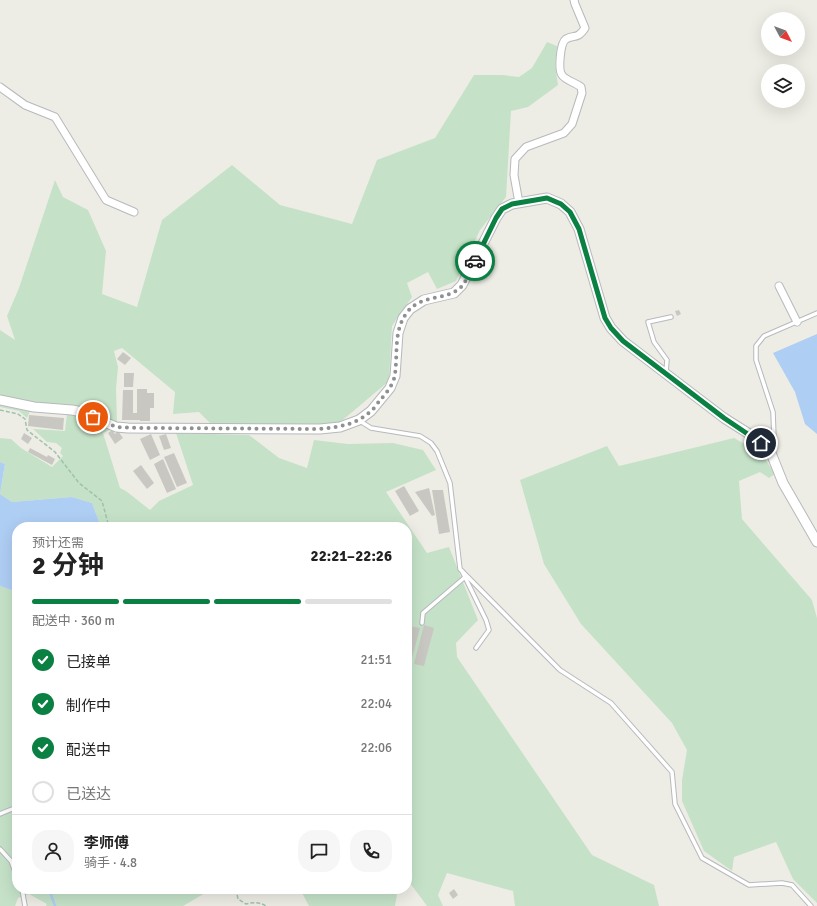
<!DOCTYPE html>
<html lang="zh">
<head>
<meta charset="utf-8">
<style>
  body { margin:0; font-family:Signika,"Noto Sans SC",sans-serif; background:#f6f6f6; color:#222; height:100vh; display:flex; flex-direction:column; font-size:15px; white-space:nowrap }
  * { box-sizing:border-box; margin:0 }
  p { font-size:13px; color:#767676 }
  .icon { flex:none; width:22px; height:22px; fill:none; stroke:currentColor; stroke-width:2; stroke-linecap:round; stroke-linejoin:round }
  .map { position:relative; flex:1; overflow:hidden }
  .sheet { position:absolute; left:12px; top:522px; width:400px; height:372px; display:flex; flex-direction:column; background:#fff; border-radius:16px; box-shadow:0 4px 16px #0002 }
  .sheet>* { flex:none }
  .needle { width:26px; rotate:131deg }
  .fabs { position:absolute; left:761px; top:12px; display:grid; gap:8px }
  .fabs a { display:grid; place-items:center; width:44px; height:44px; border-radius:50%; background:#fff; box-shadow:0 4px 16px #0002; font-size:20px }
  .pin { position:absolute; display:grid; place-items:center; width:34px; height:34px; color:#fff; margin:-17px; border:2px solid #fff; border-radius:50%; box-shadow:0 1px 4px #0007 }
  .courier { position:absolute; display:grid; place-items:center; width:40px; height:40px; margin:-20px; border:3px solid #0b8043; border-radius:50%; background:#fff; color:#222; box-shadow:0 1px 5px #0007 }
  .headline em { font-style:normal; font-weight:700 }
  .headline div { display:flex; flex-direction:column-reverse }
  .headline { display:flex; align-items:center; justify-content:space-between; height:68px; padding:0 20px }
  h1 { font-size:26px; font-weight:700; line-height:30px }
  .bar { display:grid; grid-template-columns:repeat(4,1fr); gap:6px 4px; align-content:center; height:48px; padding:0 20px }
  .bar i { height:5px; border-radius:3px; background:#e0e0e0 }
  .bar .active { background:#0b8043 }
  .bar p { grid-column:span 4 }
  .line { display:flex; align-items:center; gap:10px; padding:0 20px; border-top:1px solid #e0e0e0 }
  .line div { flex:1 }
  .round { display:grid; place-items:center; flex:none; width:42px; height:42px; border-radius:16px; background:#f6f6f6 }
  ol { padding:0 20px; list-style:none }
  li { display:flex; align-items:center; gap:12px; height:44px }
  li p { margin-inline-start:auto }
  li .icon { padding:4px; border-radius:50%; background:#0b8043; color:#fff; stroke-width:4 }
  li:last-child { color:#767676 }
  li i { width:22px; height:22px; border:2px solid #e0e0e0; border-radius:50% }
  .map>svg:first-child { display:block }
</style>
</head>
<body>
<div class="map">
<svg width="817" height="906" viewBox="0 0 817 906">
  <rect width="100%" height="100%" fill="#edede5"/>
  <g fill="#c5e2c8">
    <path d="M547 42 557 46 555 65 558 85 528 107 511 111 506 197 480 230 456 281 437 289 428 272 407 283 412 297 392 326 389 381 338 424 243 427 212 425 199 412 173 414 175 392 122 348 114 351 118 367 116 389 117 423 109 421 75 405 47 404 3 396 0 395V330L15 340 7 316 19 288 55 180 63 197 88 210 106 251 102 294 137 307 162 220 232 165 280 205 352 224 377 160 435 138 474 75H503L519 77 532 68Z"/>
    <path d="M0 404 30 411 27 418 19 411 0 407Z"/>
    <path d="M67 414 83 418 112 429 103 433 120 488 126 491 150 510 159 501 193 485 176 433 249 435 279 458 307 468 314 440 348 444 393 443 423 450 436 470 386 492 427 553 449 547 478 620 456 643 457 657 592 855 654 885 659 906H515L513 891 447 873 438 895 443 906H427L407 879V527H101L92 503 72 497 12 502 0 494 5 464 0 462V438L11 439 21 448 52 467 63 456 60 453 62 448 56 443 47 442 33 429 65 431Z"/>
    <path d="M734 438 762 454 775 474 769 478 760 472 739 481 742 519 812 600 817 618V903L793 879 776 842 734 857 732 871 704 851 682 801V780L687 750 672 723 581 624 544 564 520 480 607 446 619 466Z"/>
    <path d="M0 586 17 592V889H212L183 906H46L47 904 29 894 18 898 15 906H0Z"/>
    <path d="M300 889H398L395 906H309Z"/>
  </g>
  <g fill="#afcef4">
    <path d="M817 334V434L805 424 795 392 773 353Z"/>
    <path d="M0 462 5 464 0 494 12 502 72 497 92 503 101 527H17V581L15 583 17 592 0 586Z"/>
  </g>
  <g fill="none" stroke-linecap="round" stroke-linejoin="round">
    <path stroke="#afcef4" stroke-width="2.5" d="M49 889 55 906"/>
  </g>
  <g fill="#c9c7c2">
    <path d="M679 310 681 314 677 316 675 311Z"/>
    <path d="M123 352 131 358 125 365 117 359Z"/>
    <path d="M124 373H134L133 387H124Z"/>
    <path d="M137 389H147V393H154V408H150V421H140V420H122L123 390H133V413H137Z"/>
    <path d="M29 415 64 418 63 430 28 426Z"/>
    <path d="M112 430 115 434 118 431 123 438 115 444 108 433Z"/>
    <path d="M24 433 32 438 28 444 21 439Z"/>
    <path d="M151 434 160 455 150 460 140 439Z"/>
    <path d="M166 434 171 448 164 450 159 436Z"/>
    <path d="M30 448 47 457 48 455 55 459 52 465 28 452Z"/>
    <path d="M174 453 187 483 177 487 164 457Z"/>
    <path d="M163 459 176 489 167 493 154 464Z"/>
    <path d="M141 465 154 483 147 489 133 471Z"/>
    <path d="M404 486 419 511 410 516 395 491Z"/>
    <path d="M429 488 435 515 432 516 415 492Z"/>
    <path d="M432 490H443L450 532 439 534Z"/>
    <path d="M424 625 434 628 424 666 414 664Z"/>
    <path d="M409 626 420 628 411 662 407 661V636Z"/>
    <path d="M454 889 458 895 453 899 449 893Z"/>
  </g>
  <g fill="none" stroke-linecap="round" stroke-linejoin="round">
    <defs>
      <g id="service">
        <path d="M666 372 667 360 654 342 648 322 671 317"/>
        <path d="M360 421 371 428 420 436 431 443 437 451 450 483 460 569 560 670 611 703 672 772 675 804 702 858 749 885 782 883 792 885 811 906"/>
        <path d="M769 447 774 438 773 412 756 360V346L764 336 817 313"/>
        <path d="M462 571 486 620 489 630 476 648"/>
        <path d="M422 623 423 613 464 578"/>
        <path d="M0 814 17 807"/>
        <path d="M0 849 11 861 17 877"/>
        <path d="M22 889 25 906"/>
      </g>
      <g id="minor">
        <path d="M0 87 25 105 55 117 106 200 134 212"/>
        <path d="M519 203 514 175 515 159 526 147 564 133 572 124 582 93 581 87C576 83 565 80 562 75 558 70 560 43 566 39 575 34 577 40 585 28L575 4 574 0"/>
        <path d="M779 286 797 322"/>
      </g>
      <path id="tertiary" d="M0 400 34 407 72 410 82 412 116 427 128 428 320 429 340 427 359 420 371 411 390 388 395 376 398 333 403 318 410 309 424 300 454 293 462 285 496 218 502 209 512 204 547 198 561 204 570 212 579 229 605 318 611 328 623 341 724 418 754 437 769 448 783 483 817 542"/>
    </defs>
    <use href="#service" stroke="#b7b9bd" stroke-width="5.5"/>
    <use href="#minor" stroke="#b7b9bd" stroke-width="9"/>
    <use href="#tertiary" stroke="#b7b9bd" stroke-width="11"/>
    <g stroke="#9fc2ad" stroke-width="1.5" stroke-dasharray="4 2" stroke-linecap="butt">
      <path d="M0 410 18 414 25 419 27 430 55 452 79 483 102 501 109 527"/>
      <path d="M238 889 237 894 238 899 246 904C254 902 259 902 266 906"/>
    </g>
    <use href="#service" stroke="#fff" stroke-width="3.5"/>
    <use href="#minor" stroke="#fff" stroke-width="7"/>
    <use href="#tertiary" stroke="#fff" stroke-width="9"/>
  </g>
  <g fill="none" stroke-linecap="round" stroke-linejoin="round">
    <path stroke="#8f9191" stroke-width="4" stroke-dasharray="0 7.2" d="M93 417 116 427 142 428 320 429C339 427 355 425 370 412 375 408 378 402 382 398 388 391 394 383 395 374 398 352 393 328 409 310 423 294 450 301 463 285 468 278 471 268 475 261"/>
    <path stroke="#0b8043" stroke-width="5" d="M475 261 496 218 502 209 512 204 547 198 561 204 570 212 579 229 605 318 611 328 623 341 724 418 761 443"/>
  </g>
</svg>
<div class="fabs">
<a><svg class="needle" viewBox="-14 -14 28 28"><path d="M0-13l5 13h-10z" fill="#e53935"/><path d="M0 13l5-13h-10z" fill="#767676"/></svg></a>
<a><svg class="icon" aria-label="layers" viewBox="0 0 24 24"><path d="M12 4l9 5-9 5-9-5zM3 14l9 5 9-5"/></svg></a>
</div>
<div class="pin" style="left:93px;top:417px;background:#ea580c"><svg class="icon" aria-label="bag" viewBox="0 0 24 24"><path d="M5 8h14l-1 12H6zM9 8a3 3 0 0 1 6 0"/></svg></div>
<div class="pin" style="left:761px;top:443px;background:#1f2937"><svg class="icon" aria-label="home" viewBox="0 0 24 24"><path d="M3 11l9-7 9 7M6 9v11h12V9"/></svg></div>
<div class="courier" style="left:475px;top:261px"><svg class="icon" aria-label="car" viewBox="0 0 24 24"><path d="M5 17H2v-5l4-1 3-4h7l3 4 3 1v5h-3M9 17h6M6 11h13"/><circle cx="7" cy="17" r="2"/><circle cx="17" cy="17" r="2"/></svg></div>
<section class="sheet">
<div class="headline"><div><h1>2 分钟</h1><p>预计还需</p></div><em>22:21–22:26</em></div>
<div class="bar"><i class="active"></i><i class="active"></i><i class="active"></i><i></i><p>配送中 · 360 m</p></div>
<ol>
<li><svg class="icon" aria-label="check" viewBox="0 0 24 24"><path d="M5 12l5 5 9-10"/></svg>已接单<p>21:51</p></li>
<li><svg class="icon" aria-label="check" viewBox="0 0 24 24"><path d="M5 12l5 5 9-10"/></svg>制作中<p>22:04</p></li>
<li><svg class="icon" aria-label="check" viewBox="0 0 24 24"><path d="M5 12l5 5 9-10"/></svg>配送中<p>22:06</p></li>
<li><i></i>已送达</li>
</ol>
<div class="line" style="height:72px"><a class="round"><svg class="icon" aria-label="person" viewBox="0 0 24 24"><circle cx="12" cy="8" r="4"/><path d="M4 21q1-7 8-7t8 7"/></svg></a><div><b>李师傅</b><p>骑手 · 4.8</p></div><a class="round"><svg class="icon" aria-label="chat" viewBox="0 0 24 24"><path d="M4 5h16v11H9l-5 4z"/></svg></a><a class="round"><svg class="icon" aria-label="phone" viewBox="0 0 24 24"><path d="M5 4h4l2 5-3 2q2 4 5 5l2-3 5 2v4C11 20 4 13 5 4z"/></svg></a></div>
</section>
</div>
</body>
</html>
